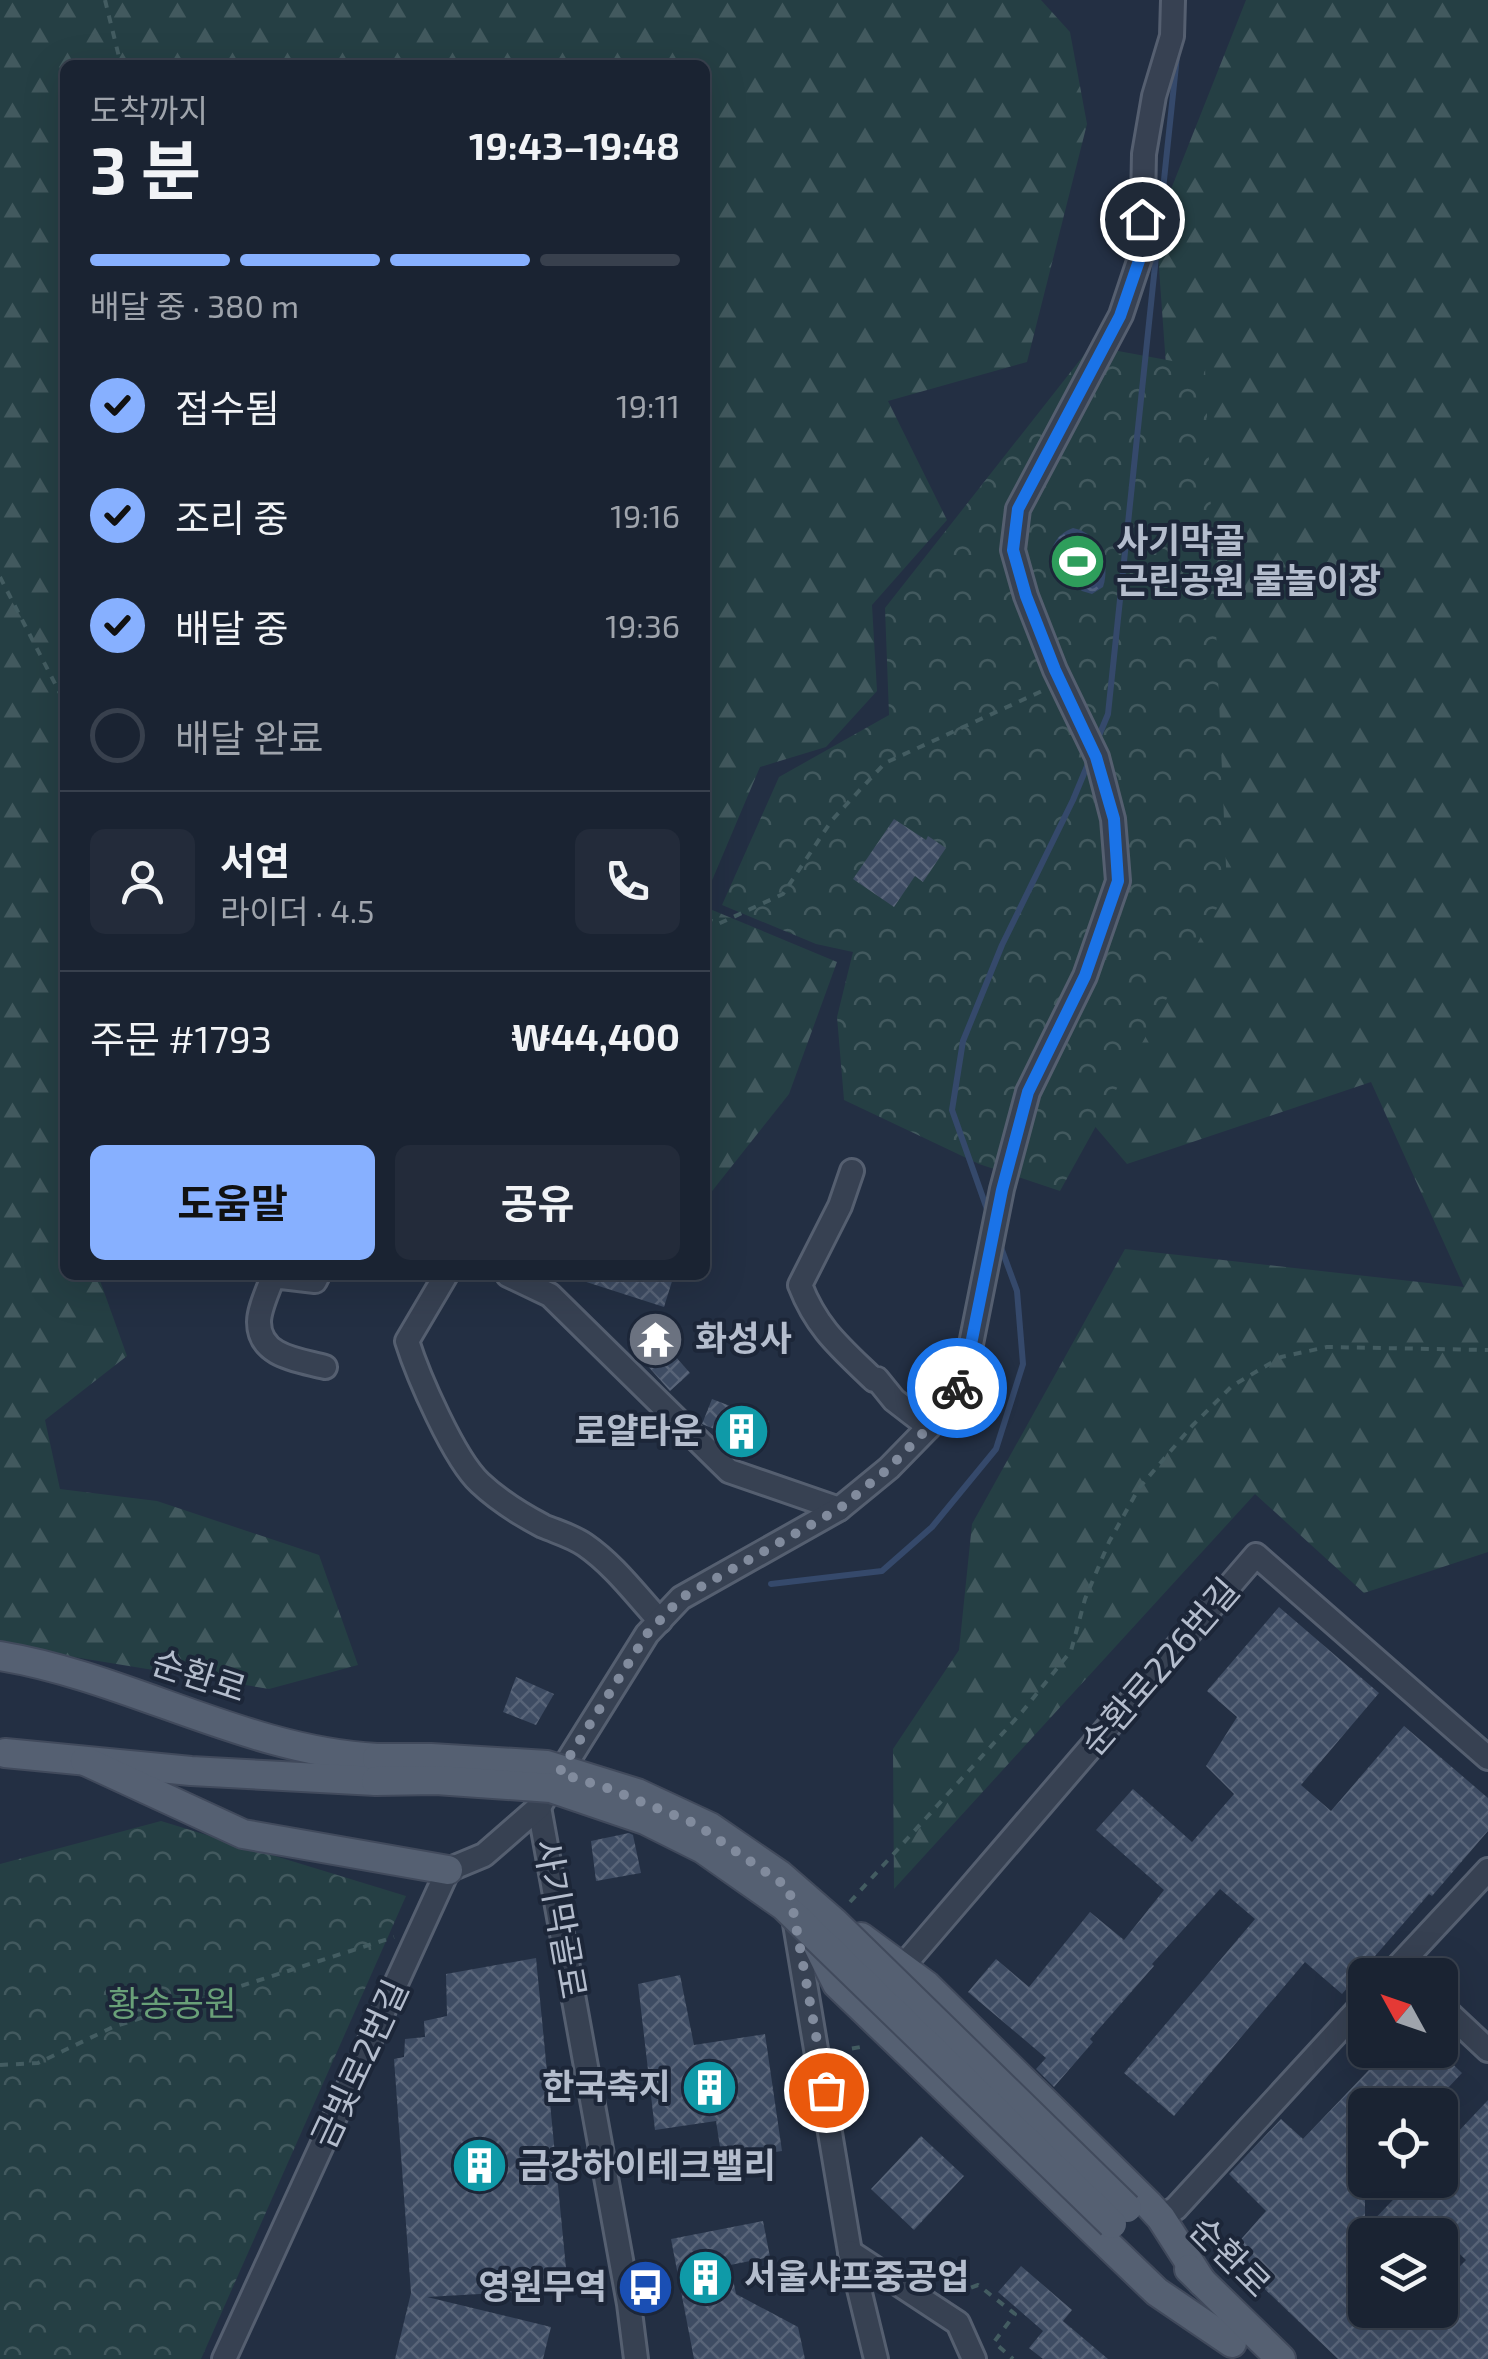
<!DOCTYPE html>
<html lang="ko">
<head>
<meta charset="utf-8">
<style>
  body { margin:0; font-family:"Exo 2","Noto Sans KR",sans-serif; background:#232b3a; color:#f1f3f6; height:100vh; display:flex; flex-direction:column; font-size:38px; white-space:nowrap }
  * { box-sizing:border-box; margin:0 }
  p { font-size:32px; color:#9fa4ac }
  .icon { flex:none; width:55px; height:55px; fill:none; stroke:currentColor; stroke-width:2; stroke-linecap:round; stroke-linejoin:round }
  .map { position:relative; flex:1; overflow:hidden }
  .side { position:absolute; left:60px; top:60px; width:650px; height:1220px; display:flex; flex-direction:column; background:#1a2332; border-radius:15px; box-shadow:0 10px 40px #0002,0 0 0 2px #38404d }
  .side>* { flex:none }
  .needle { width:65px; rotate:310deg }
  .fabs { position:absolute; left:1348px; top:1958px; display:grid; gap:20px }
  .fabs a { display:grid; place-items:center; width:110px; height:110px; border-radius:15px; background:#1a2332; box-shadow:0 10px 40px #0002,0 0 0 2px #38404d; font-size:50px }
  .pin { position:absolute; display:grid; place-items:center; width:85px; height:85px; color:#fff; margin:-42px; border:5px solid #fff; border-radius:50%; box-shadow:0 2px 10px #0007 }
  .courier { position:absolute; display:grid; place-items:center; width:100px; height:100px; margin:-50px; border:8px solid #1a73e8; border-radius:50%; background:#fff; color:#222; box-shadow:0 2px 12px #0007 }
  .head em { font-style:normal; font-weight:700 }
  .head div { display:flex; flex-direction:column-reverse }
  .head { display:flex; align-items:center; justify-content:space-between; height:170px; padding:0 30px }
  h1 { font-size:65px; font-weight:700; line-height:75px }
  .bar { display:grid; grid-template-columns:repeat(4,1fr); gap:15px 10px; align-content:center; height:120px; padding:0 30px }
  .bar i { height:12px; border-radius:8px; background:#38404d }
  .bar .current { background:#87b0ff }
  .bar p { grid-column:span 4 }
  .line { display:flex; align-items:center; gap:25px; padding:0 30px; border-top:2px solid #38404d }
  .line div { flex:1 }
  .round { display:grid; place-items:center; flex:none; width:105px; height:105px; border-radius:15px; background:#232b3a }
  ol { padding:0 30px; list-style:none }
  li { display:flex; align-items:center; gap:30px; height:110px }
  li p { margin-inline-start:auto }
  li .icon { padding:10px; border-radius:50%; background:#87b0ff; color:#111; stroke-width:4 }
  li:last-child { color:#9fa4ac }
  li i { width:55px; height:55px; border:5px solid #38404d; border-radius:50% }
  .action { display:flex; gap:20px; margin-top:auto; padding:20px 30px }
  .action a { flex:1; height:115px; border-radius:15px; background:#87b0ff; color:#111; font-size:40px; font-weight:700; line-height:115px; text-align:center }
  .action a+a { background:#232b3a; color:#f1f3f6 }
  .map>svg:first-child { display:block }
</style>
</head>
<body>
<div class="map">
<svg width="1488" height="2359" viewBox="0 0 1488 2359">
  <defs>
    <pattern id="forest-firs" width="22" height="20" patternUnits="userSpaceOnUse" patternTransform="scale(2.5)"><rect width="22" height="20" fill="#253f44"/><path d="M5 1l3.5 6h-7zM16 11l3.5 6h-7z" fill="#42595e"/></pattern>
    <pattern id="park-crowns" width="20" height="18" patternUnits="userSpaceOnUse" patternTransform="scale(2.5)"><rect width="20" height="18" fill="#253f44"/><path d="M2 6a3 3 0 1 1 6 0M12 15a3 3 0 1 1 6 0" fill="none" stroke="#42595e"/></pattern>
    <pattern id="water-ripples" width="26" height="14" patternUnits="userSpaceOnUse" patternTransform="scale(2.5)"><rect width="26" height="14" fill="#35496b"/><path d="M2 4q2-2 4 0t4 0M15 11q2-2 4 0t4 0" fill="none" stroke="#50617f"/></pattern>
    <pattern id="building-cross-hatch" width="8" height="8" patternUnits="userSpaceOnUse" patternTransform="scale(2.5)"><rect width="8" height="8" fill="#3e4c63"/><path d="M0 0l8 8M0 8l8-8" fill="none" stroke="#586478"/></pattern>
  </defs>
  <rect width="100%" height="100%" fill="#232f43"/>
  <g fill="url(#forest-firs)">
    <path d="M0 0H1041L1070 32 1087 124 1027 362 888 401 947 520 872 605 877 691 826 747 760 767 705 897V65H65V1275H98L127 1356 45 1420 60 1489 157 1501 319 1555 358 1665 269 1689 0 1645Z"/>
    <path d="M1246 0H1488V1552L1364 1593 1255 1494 894 1889 893 1749 959 1650 972 1524 1125 1249 1464 1287 1371 1082 1127 1164 1092 1123 1169 407 1156 227Z"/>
    <path d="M705 907 837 962 789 1094 705 1200Z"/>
  </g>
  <g fill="url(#park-crowns)">
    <path d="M1091 346 1205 367 1227 890 1060 1191 979 1164 844 1100 837 1017 853 952 816 944 722 905 779 777 889 715 885 608Z"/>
    <path d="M161 1821 406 1896 201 2359H0V1864Z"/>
  </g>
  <path fill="url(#water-ripples)" d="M1073 528C1099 533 1111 564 1103 587L1092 594 1082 591 1051 564C1049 547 1057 534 1073 528Z"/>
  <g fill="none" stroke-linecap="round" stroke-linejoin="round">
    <g stroke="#35496b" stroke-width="6">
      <path d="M1096 743 1108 714 1177 56"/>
      <path d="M988 1212 952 1110 963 1041 1002 945 1073 800 1090 759"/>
      <path d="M771 1584 882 1571 932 1527 996 1449 1023 1364 1017 1291 999 1242"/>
    </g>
  </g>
  <g fill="url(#building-cross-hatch)" fill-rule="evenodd">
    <path d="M894 819 926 840 928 836 946 848 923 882 915 876 894 907 853 879Z"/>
    <path d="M578 1275H674L664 1307 577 1279Z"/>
    <path d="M666 1346 690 1373 670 1391 646 1364Z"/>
    <path d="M712 1399 769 1421 757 1453 731 1444 734 1437 702 1424Z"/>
    <path d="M1279 1607 1379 1693 1301 1785 1331 1811 1404 1726 1488 1798V1831L1432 1896 1429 1894 1342 1994 1305 1962 1174 2116 1124 2073 1255 1919 1220 1889 1152 1964 1154 1966 1090 2039 1093 2042 1054 2087 1036 2069 1046 2058 968 1992 996 1959 1029 1987 1090 1912 1124 1940 1164 1890 1096 1830 1133 1789 1192 1842 1234 1794 1206 1766 1237 1717 1207 1691Z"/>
    <path d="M516 1677 554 1694 536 1725 503 1712Z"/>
    <path d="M629 1833 633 1835 641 1873 596 1881 591 1841Z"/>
    <path d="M536 1958 568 2289 427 2297 551 2327 543 2359H395L411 2293 394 2059 404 2057 405 2039 425 2037 424 2021 447 2016 446 1974Z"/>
    <path d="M680 1975 694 2045 765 2034 782 2151 722 2160 716 2121 655 2130 638 1984Z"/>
    <path d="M1388 2050H1438L1462 2073 1432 2105H1365V2229L1412 2180H1440V2151L1488 2100V2359H1338L1228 2254 1266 2211 1229 2174 1281 2119 1303 2139ZM1365 2235H1440L1466 2260 1440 2287V2310H1365Z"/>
    <path d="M921 2136 964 2176 914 2230 871 2189Z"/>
    <path d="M763 2221 770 2257 730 2265 736 2294 798 2327 805 2359H694L671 2239Z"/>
    <path d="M1021 2266 1072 2310 1063 2321 1108 2359H1043L1029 2348 1043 2331 998 2292Z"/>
  </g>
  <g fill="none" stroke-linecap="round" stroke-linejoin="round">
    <defs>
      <g id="minor">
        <path d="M852 1171 840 1206 800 1285C817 1329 841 1348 874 1380L877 1379 894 1400 929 1427"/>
        <path d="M318 1275 315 1281 273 1276C269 1289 259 1308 259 1322 259 1357 299 1360 325 1367"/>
        <path d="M446 1275 407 1341C418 1376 454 1459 480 1483 497 1499 522 1515 543 1526 557 1532 572 1536 585 1545 614 1565 636 1595 660 1621"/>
        <path d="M508 1275 550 1295 729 1471 839 1509"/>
        <path d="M539 1807 629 2304 636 2359"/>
        <path d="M793 1912 850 2252 876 2359"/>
        <path d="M903 1966 1256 1555 1488 1758"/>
        <path d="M1390 1975 1488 1870"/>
        <path d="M1440 2005 1488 2050"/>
        <path d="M1161 2218 1176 2208 1365 2002"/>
        <path d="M850 2252 958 2323 974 2359"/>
        <path d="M224 2359 448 1870 484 1855 539 1807 647 1634 681 1598 839 1509 889 1468 929 1427 964 1379 1002 1189 1028 1092 1085 976 1118 881 1113 819 1097 757 1055 670 1026 596 1013 550 1018 509 1121 315 1142 252 1144 154 1154 96 1172 36 1173 0"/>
      </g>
      <g id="major">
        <path d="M0 1656C128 1677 246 1751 377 1758"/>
        <path d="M5 1753 191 1771 376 1781"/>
        <path d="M85 1761 243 1834 448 1870"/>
        <path d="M861 1937 926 1985 1149 2205 1161 2218 1202 2282"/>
        <path d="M814 1938 837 1984 1157 2292 1232 2343"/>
        <path d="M1189 2269 1281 2359"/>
      </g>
    </defs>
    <use href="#minor" stroke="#555f70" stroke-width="28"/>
    <use href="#major" stroke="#414a5c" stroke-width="32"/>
    <g stroke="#435c61" stroke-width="4" stroke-dasharray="8 8" stroke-linecap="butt">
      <path d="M105 0 121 65"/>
      <path d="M0 577 65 703"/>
      <path d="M705 918 718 924 783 894 832 820 885 763 1042 691"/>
      <path d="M850 1902 1022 1712 1071 1651 1085 1599 1109 1542 1139 1488 1192 1426 1232 1386 1281 1357 1327 1347 1488 1350"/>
      <path d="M842 2060 849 2049 866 2046"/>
      <path d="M0 2065 38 2063 113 2027 394 1937"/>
      <path d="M956 2293 978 2285 1015 2314 994 2342 1013 2359"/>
    </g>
    <use href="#minor" stroke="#374152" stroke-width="22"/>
    <use href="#major" stroke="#556072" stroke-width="28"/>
    <defs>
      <g id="major-bridge">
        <path d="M377 1758H431L547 1765 637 1793 710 1827 780 1875 834 1922 1127 2208"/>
        <path d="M376 1781 436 1780 551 1788 645 1820 703 1849 784 1906 1112 2224"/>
      </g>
    </defs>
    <use href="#major-bridge" stroke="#414a5c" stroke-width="32" stroke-linecap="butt"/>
    <use href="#major-bridge" stroke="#556072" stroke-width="28"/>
  </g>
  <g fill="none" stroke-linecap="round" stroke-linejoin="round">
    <path stroke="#818b9d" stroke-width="10" stroke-dasharray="0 18" d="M826 2090 789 1888 696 1824 607 1788 559 1773 647 1634 681 1598 839 1509 889 1468 929 1427 957 1388"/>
    <path stroke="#1a73e8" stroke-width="12" d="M957 1388 964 1379 1002 1190 1028 1092 1085 976 1118 881 1114 819 1096 757 1055 670 1026 596 1013 550 1018 509 1120 316 1142 252V219"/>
  </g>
  <defs>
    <symbol id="stadium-disc" viewBox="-11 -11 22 22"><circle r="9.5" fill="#2e9e5b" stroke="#1c2638"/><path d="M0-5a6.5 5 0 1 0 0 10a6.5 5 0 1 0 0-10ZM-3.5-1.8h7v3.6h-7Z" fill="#fff"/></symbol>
    <symbol id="temple-disc" viewBox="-11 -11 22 22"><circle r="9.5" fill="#6b7280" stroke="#1c2638"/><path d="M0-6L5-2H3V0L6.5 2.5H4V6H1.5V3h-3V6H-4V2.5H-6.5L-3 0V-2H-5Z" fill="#fff"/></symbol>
    <symbol id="building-disc" viewBox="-11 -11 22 22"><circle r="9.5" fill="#0f9aa8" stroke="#1c2638"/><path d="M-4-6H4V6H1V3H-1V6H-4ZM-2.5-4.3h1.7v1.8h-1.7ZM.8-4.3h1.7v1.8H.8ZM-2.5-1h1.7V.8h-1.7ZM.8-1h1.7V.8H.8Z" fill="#fff"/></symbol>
    <symbol id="bus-disc" viewBox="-11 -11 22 22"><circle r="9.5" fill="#1a4fb4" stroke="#1c2638"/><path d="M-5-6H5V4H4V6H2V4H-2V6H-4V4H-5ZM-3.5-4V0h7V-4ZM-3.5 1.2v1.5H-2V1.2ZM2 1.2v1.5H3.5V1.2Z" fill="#fff"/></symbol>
  </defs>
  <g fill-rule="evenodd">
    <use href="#stadium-disc" x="1046" y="530" width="63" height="63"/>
    <use href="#temple-disc" x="624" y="1308" width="63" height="63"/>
    <use href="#building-disc" x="710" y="1400" width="63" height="63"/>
    <use href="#building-disc" x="678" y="2056" width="63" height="63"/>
    <use href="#building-disc" x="448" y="2134" width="63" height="63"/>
    <use href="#building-disc" x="674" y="2246" width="63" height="63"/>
    <use href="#bus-disc" x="614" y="2256" width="63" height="63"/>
  </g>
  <g text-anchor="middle" stroke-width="8" stroke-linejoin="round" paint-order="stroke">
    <g font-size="35" font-weight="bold" fill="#b4bdcd" stroke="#1c2638" text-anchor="start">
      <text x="1116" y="553">사기막골<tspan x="1116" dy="40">근린공원 물놀이장</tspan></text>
      <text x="695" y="1351">화성사</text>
      <text x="703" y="1443" text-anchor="end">로얄타운</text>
      <text x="671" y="2099" text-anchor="end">한국축지</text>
      <text x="518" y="2178">금강하이테크밸리</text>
      <text x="744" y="2289">서울샤프중공업</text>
      <text x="607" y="2299" text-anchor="end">영원무역</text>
    </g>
    <g font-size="35" fill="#b4bdcd" stroke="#1c2638">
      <text transform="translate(1160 1667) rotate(-49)" y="12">순환로226번길</text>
      <text transform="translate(199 1676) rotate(18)" y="12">순환로</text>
      <text transform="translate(560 1919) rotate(80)" y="12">사기막골로</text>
      <text transform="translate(360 2064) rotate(-65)" y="12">금빛로2번길</text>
      <text transform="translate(1230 2257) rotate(45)" y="12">순환로</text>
    </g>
    <g font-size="35" fill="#69a078" stroke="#1c2638">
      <text x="172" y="2016">황송공원</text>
    </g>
  </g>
</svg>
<div class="fabs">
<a><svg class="needle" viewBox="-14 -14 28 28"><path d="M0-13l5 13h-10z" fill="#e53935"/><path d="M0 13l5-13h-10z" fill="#9fa4ac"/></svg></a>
<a><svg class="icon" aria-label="locate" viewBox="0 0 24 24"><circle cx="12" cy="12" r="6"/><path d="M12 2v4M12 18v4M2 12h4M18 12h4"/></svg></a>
<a><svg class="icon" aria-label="layers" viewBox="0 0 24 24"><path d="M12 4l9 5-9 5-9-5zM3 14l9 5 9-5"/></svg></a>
</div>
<div class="pin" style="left:826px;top:2090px;background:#ea580c"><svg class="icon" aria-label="bag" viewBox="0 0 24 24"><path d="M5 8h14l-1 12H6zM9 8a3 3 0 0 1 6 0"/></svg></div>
<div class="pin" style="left:1142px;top:219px;background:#1f2937"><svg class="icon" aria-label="home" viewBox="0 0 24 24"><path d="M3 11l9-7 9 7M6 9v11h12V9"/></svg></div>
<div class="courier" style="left:957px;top:1388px"><svg class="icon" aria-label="bike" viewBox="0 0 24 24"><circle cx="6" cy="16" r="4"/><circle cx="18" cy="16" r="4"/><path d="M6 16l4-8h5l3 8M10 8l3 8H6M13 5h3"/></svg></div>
<section class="side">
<div class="head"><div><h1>3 분</h1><p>도착까지</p></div><em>19:43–19:48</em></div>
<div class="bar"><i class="current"></i><i class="current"></i><i class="current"></i><i></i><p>배달 중 · 380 m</p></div>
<ol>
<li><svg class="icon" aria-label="check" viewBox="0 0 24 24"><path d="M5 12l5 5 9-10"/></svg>접수됨<p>19:11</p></li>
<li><svg class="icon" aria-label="check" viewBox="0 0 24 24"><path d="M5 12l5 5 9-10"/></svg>조리 중<p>19:16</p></li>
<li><svg class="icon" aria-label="check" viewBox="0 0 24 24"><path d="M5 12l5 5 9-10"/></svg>배달 중<p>19:36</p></li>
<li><i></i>배달 완료</li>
</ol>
<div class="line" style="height:180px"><a class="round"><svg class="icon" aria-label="person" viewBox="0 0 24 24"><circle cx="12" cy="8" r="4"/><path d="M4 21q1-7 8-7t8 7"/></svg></a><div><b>서연</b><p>라이더 · 4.5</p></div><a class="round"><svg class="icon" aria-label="phone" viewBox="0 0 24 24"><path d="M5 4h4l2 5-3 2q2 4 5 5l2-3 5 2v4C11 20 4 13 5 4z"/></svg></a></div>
<div class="line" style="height:130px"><div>주문 #1793</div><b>₩44,400</b></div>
<div class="action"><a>도움말</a><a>공유</a></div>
</section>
</div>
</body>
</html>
